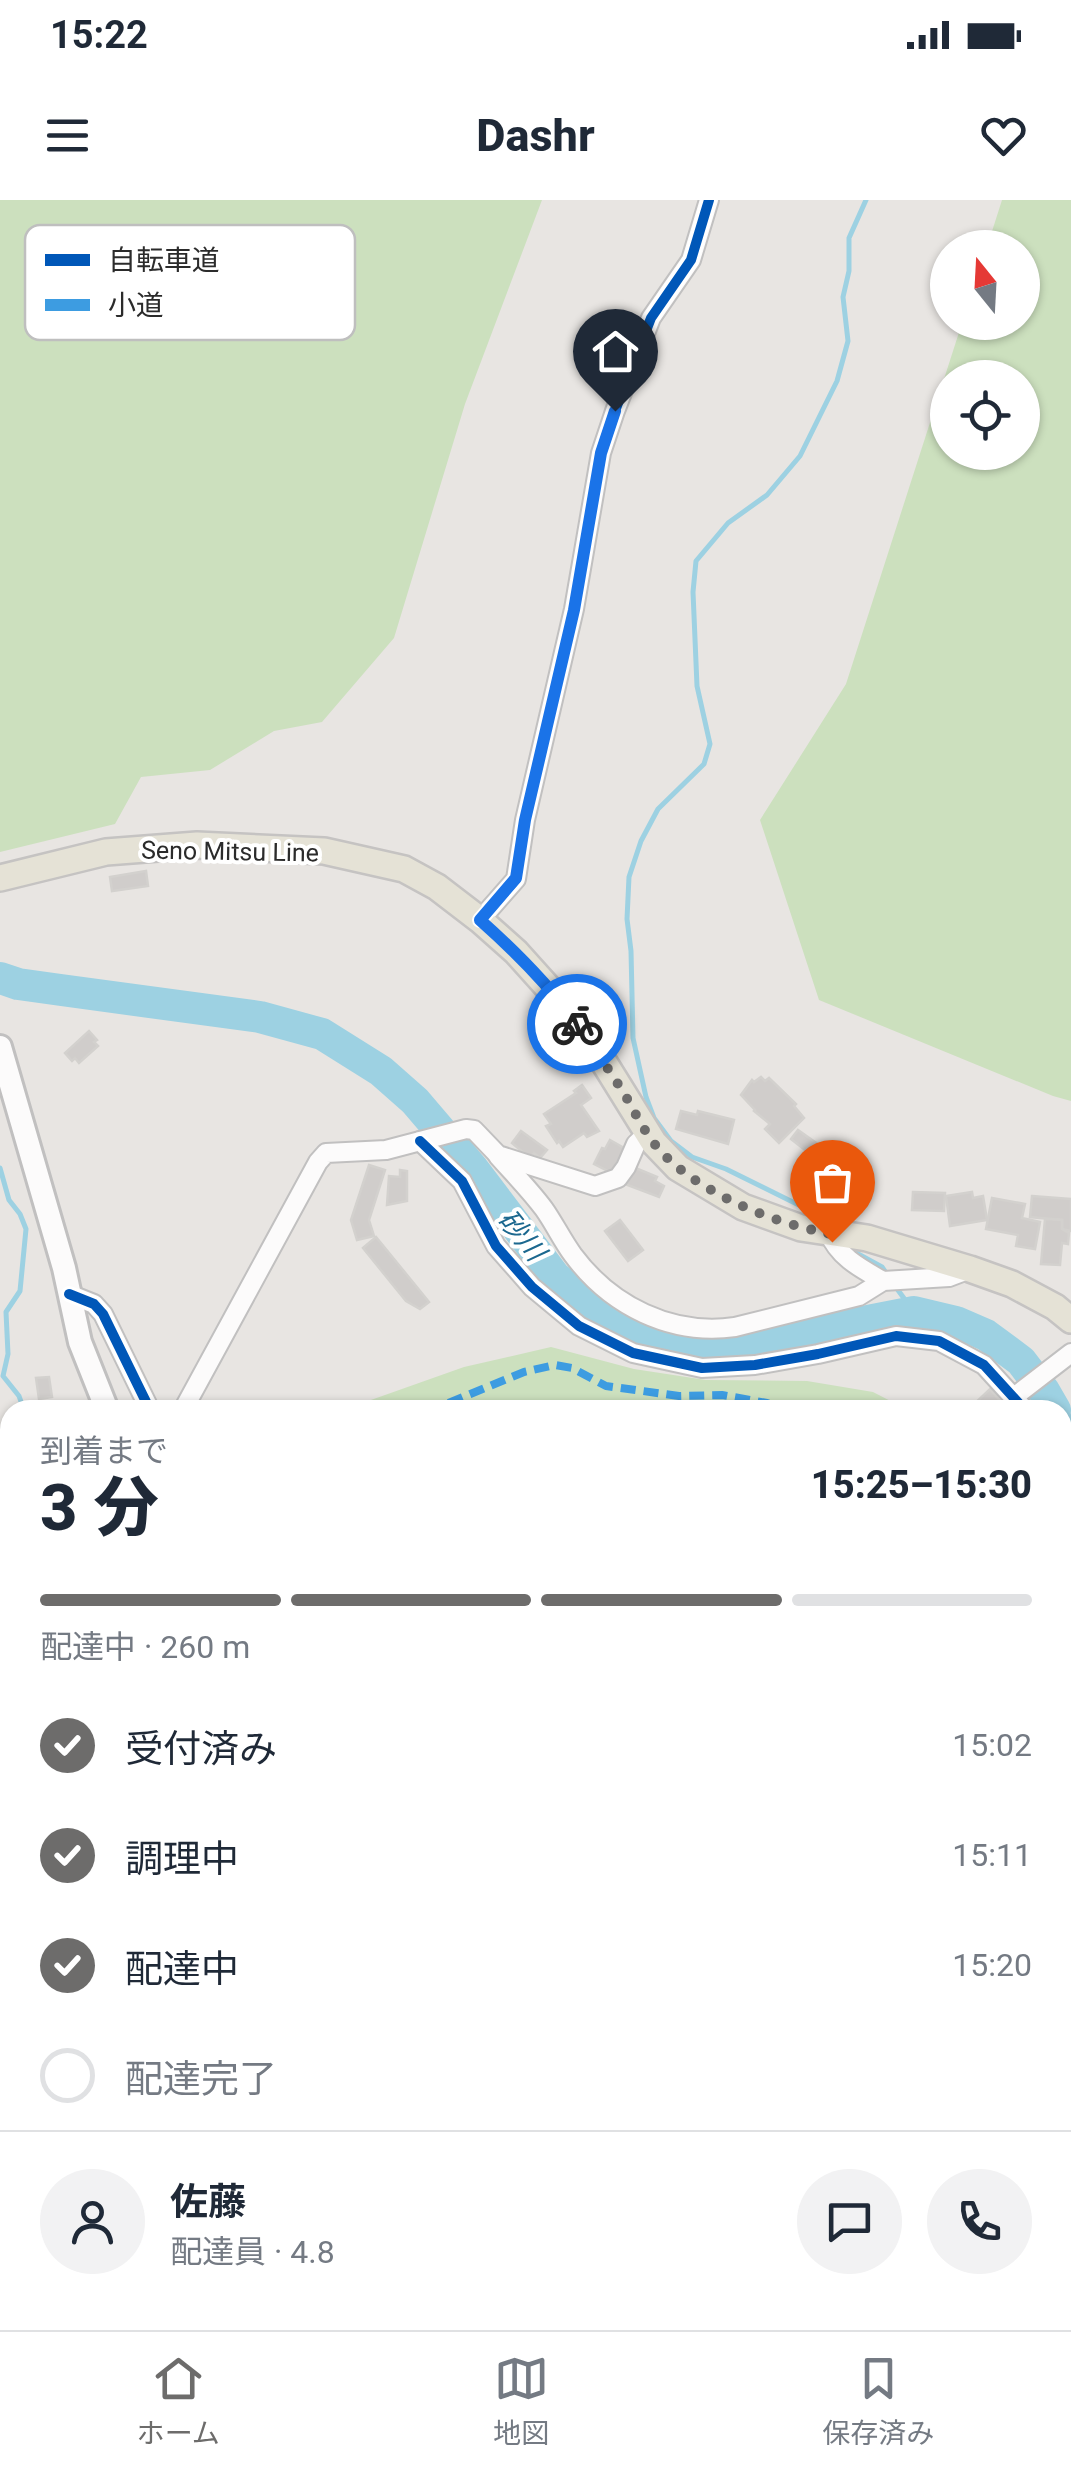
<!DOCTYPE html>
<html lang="ja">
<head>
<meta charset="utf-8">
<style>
  body { margin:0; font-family:Roboto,"Noto Sans JP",sans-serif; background:#f2f2f3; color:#1f2937; height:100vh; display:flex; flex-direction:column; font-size:38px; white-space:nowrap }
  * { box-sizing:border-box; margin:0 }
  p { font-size:32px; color:#747a83 }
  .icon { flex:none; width:55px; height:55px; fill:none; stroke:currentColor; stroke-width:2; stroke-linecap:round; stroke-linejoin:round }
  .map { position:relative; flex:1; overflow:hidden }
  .panel { position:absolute; left:0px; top:1200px; width:1072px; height:930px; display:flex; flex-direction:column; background:#fff; border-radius:30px 30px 0 0; box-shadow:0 2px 8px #0004 }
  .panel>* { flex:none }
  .needle { width:65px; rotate:342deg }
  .fabs { position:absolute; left:930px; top:30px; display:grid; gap:20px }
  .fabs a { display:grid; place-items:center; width:110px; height:110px; border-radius:50%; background:#fff; box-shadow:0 2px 8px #0004; font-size:50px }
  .pin { position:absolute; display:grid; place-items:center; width:85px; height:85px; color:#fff; margin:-102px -42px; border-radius:50% 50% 50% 0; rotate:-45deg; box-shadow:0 0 10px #0007 }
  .pin .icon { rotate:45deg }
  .courier { position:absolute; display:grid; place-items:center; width:100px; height:100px; margin:-50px; border:8px solid #1a73e8; border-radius:50%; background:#fff; color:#222; box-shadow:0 2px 12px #0007 }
  .head em { font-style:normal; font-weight:800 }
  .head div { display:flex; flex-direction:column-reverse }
  .head { display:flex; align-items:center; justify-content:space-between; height:170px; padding:0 40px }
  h1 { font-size:65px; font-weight:800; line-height:75px }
  .bar { display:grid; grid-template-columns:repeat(4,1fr); gap:15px 10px; align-content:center; height:120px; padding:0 40px }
  .bar i { height:12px; border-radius:8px; background:#e0e1e3 }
  .bar .current { background:#6d6c6b }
  .bar p { grid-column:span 4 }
  .line { display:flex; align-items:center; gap:25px; padding:0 40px; border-top:2px solid #e0e1e3 }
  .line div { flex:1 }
  .round { display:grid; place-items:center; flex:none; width:105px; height:105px; border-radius:52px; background:#f2f2f3 }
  ol { padding:0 40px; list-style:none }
  li { display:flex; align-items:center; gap:30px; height:110px }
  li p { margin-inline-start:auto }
  li .icon { padding:10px; border-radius:50%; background:#6d6c6b; color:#fff; stroke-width:4 }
  li:last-child { color:#747a83 }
  li i { width:55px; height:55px; border:5px solid #e0e1e3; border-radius:50% }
  .status { display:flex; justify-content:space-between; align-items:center; height:70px; padding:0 50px; background:#fff; direction:ltr }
  .status svg { height:28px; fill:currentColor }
  header { display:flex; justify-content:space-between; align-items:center; height:130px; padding:0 40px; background:#fff; font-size:45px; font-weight:800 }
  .menu { display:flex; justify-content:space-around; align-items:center; height:140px; border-top:2px solid #e0e1e3; background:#fff; font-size:28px; color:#747a83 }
  .menu a { display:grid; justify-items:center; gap:5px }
  .menu .current { color:#6d6c6b }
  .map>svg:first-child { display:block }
</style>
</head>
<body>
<div class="status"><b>15:22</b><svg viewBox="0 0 49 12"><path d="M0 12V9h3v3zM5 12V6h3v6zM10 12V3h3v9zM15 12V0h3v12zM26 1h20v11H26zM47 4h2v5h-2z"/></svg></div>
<header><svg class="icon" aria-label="menu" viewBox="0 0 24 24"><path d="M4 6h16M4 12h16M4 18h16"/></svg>Dashr<svg class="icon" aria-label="heart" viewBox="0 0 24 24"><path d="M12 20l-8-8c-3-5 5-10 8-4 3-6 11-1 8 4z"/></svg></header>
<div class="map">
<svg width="1071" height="2130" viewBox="0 0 1071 2130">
  <rect width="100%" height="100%" fill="#e8e5e2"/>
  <g fill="#cce0be" fill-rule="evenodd">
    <path d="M0 0H542L465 204 394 438 322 522 274 531 210 570 141 577 115 624 0 652Z"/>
    <path d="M1002 0H1071V901L1053 896 819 800 760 620 846 484 962 123 1022 122V48L987 47ZM948 178H1022V252H948Z"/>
    <path d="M551 1147 634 1169 706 1180 807 1181 873 1192 908 1210H351L354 1206 464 1167Z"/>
    <path d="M1063 2039 1071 2049V2130H171L166 2120H1062Z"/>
  </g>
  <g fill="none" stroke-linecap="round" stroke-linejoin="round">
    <g stroke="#9dd1e2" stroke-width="5">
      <path d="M0 968 9 1000 20 1014 26 1029 20 1091 6 1112 8 1154 3 1176 19 1196 24 1210"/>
      <path d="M825 1018 726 969 692 957 671 941 654 918 646 897 633 838 631 751 627 719 629 677 641 641 658 609 704 564 710 544 697 486 693 392 696 361 728 323 767 295 800 256 837 181 848 141 843 97 849 71V38L866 0"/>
      <path d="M849 1049 882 1067 889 1077"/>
      <path d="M895 1086 914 1112"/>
      <path d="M10 1246C0 1265 5 1286 7 1308L10 1311"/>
      <path d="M10 1395 7 1399 10 1424"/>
      <path d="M0 1568 4 1558 10 1556"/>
    </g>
    <g stroke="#9dd1e2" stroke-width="32">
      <path d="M0 778 18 784 61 790 260 817 322 834 381 871 415 901 473 969 555 1077 610 1119 659 1138 714 1147 786 1137 914 1112 956 1122 986 1135 1021 1161 1044 1191 1055 1210"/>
      <path d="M1062 1227 1071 1265"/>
    </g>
  </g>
  <g fill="#d0cdcb" stroke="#d3d1ce" stroke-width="2.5">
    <path d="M146 671 148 686 112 691 110 677Z"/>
    <path d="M89 831 97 840 94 842 98 846 79 863 75 858 72 861 65 853Z"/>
    <path d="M761 877 765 881 769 878 796 904 794 906 804 918 779 943 765 929 770 924 754 911 755 910 741 895 752 880 754 882Z"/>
    <path d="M582 885 591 898 581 905 599 931 587 937 584 933 563 947 559 941 557 943 546 926 551 924 544 914 576 893 574 891Z"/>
    <path d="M681 911 697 915 698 911 734 920 728 944 676 929Z"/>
    <path d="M798 930 822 947 814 957 791 939Z"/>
    <path d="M521 931 547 950 540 958 534 953 530 958 512 943Z"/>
    <path d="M610 940 624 948 612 973 594 964 602 948 605 949Z"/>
    <path d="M369 965 385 970 369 1020 374 1036 357 1040 351 1020Z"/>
    <path d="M633 967 657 977 655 981 664 986 659 997 625 984Z"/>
    <path d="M400 970 407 971V1001L387 1005 389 976 400 977Z"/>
    <path d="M913 992 945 993 944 1011 912 1010Z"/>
    <path d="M972 992 973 998 983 996 987 1020 950 1026 946 996Z"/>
    <path d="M1032 996 1071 999V1031L1062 1029V1020L1030 1017Z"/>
    <path d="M992 998 1025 1004 1022 1018 1040 1022 1035 1049 1016 1046 1018 1035 986 1029Z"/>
    <path d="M1045 1019 1062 1020V1029L1069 1033 1068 1044 1062 1043 1060 1065 1041 1064Z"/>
    <path d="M620 1020 643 1050 628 1061 605 1031Z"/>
    <path d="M376 1037 429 1102 420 1109 406 1101 363 1048Z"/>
    <path d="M49 1177 52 1197 39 1199 36 1178Z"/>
    <path d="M990 1189 1000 1201 998 1203 1004 1210H968Z"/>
    <path d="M1067 1537 1071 1542V1566L1062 1572V1541Z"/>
    <path d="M1062 1594H1068L1069 1606H1071V1632H1062Z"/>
  </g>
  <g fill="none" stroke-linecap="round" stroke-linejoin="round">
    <defs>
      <g id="street">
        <path d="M480 720 516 679 525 620 574 409 601 253 615 211 651 118 691 60 709 0"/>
        <path d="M420 941 462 981 496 1046 532 1087 579 1126 633 1153 702 1168 755 1165 818 1154 896 1136 939 1141 984 1165 1025 1210"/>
        <path d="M498 956C513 973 530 990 544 1009 554 1023 562 1040 573 1055 611 1106 671 1136 735 1127L859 1096 883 1081 949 1077 970 1069"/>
        <path d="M829 1033C838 1057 862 1069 883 1081"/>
        <path d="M69 1094 94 1104 103 1114 150 1210"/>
        <path d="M1014 1197 1071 1153"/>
        <path d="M183 1210 318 962 326 953 386 950 466 929 474 930 498 955 595 986 618 978 626 967 636 944 648 933"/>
        <path d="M1062 1453 1071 1472"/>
        <path d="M1062 1525 1070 1519 1071 1512"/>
        <path d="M1062 1694 1068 1734 1071 1739"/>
        <path d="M0 1743 10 1744"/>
        <path d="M0 1758 10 1759"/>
        <path d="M155 2120 160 2130"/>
      </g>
      <g id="secondary">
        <path d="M0 847 64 1068 80 1142 107 1210"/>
        <path d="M0 1964 10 1949"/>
      </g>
      <path id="primary" d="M0 678 106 652 197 645 324 651 404 669 437 687 480 720 516 752 561 802 605 864 654 943 678 968 743 1007 801 1028 867 1038 970 1069 1012 1084 1055 1107 1071 1120"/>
    </defs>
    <use href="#street" stroke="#c1c0c0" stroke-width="22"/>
    <use href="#secondary" stroke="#c1c0c0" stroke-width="28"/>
    <use href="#primary" stroke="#c5c3c2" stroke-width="30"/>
    <use href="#street" stroke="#fcfbfb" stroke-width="18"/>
    <use href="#secondary" stroke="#fcfbfb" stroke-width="22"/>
    <use href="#primary" stroke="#e5e2d6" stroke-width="25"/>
    <g stroke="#3d9ce1" stroke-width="8" stroke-dasharray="15 8" stroke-linecap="butt">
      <path d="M380 1210 446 1204 524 1172 555 1165 572 1168 606 1186 679 1196 722 1195 767 1203 785 1210"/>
      <path d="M1062 1725 1066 1722"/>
      <path d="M1062 1892 1071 1891"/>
    </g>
    <defs>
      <g id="cycleway">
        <path d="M480 720 516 679 525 620 574 409 601 253 615 211 651 118 691 60 709 0"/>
        <path d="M420 941 462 981 496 1046 532 1087 579 1126 633 1153 702 1168 755 1165 818 1154 896 1136 939 1141 984 1165 1025 1210"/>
        <path d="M69 1094 94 1104 103 1114 150 1210"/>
      </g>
    </defs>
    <use href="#cycleway" stroke="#fff" stroke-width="16"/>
    <use href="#cycleway" stroke="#0057b8" stroke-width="10"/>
  </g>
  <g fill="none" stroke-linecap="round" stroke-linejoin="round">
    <path stroke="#6d6c6b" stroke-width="10" stroke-dasharray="0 18" d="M577 824C594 848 610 871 625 895 634 911 642 927 653 942 687 988 773 1024 828 1033L832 1042"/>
    <path stroke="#1a73e8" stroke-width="12" d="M577 824C549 785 516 752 480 720L516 678 525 620 574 410 601 253 615 211"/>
  </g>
  <g text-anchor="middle" stroke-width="8" stroke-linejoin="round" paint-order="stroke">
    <g font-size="25" fill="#2b2b2b" stroke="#fff">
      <text transform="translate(230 651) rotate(1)" y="9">Seno Mitsu Line</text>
    </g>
    <g font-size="28" font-style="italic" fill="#1c688f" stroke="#fff">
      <text transform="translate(522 1035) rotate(51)" y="10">砂川</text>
    </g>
  </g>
  <rect x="25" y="25" width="330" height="115" rx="15" fill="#fff" stroke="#bfbfbf" stroke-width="2.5"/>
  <rect x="45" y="54" width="45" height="12" fill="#0057b8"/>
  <rect x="45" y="99" width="45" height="12" fill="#3d9ce1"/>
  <g font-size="28" fill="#2b2b2b">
    <text x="108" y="70">自転車道</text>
    <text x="108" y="115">小道</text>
  </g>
</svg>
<div class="fabs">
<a><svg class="needle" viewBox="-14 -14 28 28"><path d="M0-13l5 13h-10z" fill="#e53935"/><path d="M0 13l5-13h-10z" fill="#747a83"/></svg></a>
<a><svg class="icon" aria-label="locate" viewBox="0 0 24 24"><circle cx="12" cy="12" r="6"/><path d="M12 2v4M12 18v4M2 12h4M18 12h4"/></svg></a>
</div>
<div class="pin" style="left:832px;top:1042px;background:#ea580c"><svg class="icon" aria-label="bag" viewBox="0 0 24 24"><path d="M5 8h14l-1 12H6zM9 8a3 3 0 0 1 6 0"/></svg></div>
<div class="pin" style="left:615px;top:211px;background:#1f2937"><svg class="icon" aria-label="home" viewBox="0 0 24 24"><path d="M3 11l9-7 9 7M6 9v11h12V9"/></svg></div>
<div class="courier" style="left:577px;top:824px"><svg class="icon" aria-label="bike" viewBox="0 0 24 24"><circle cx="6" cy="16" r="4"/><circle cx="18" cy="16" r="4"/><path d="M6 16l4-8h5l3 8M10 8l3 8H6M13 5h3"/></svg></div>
<section class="panel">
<div class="head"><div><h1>3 分</h1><p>到着まで</p></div><em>15:25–15:30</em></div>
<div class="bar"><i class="current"></i><i class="current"></i><i class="current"></i><i></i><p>配達中 · 260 m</p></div>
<ol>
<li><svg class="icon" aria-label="check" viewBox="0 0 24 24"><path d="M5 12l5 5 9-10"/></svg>受付済み<p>15:02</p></li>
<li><svg class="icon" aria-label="check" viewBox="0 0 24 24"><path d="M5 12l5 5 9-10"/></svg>調理中<p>15:11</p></li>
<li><svg class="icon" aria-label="check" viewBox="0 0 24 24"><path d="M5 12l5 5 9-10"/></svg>配達中<p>15:20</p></li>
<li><i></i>配達完了</li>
</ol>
<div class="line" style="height:180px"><a class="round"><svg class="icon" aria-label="person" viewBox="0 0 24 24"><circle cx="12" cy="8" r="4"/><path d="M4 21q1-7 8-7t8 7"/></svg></a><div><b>佐藤</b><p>配達員 · 4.8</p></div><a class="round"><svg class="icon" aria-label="chat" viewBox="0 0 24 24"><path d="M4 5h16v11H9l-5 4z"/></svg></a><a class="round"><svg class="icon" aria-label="phone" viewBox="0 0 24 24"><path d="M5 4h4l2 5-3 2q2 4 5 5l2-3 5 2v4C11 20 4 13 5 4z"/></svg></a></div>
</section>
</div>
<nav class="menu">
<a class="current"><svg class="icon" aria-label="home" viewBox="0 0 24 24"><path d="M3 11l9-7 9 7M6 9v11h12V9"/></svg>ホーム</a>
<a><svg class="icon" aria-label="map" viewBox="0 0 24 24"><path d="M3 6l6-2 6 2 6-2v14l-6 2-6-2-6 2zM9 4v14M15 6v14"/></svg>地図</a>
<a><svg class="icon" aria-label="saved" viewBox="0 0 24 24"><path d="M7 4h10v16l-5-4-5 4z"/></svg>保存済み</a>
</nav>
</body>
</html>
